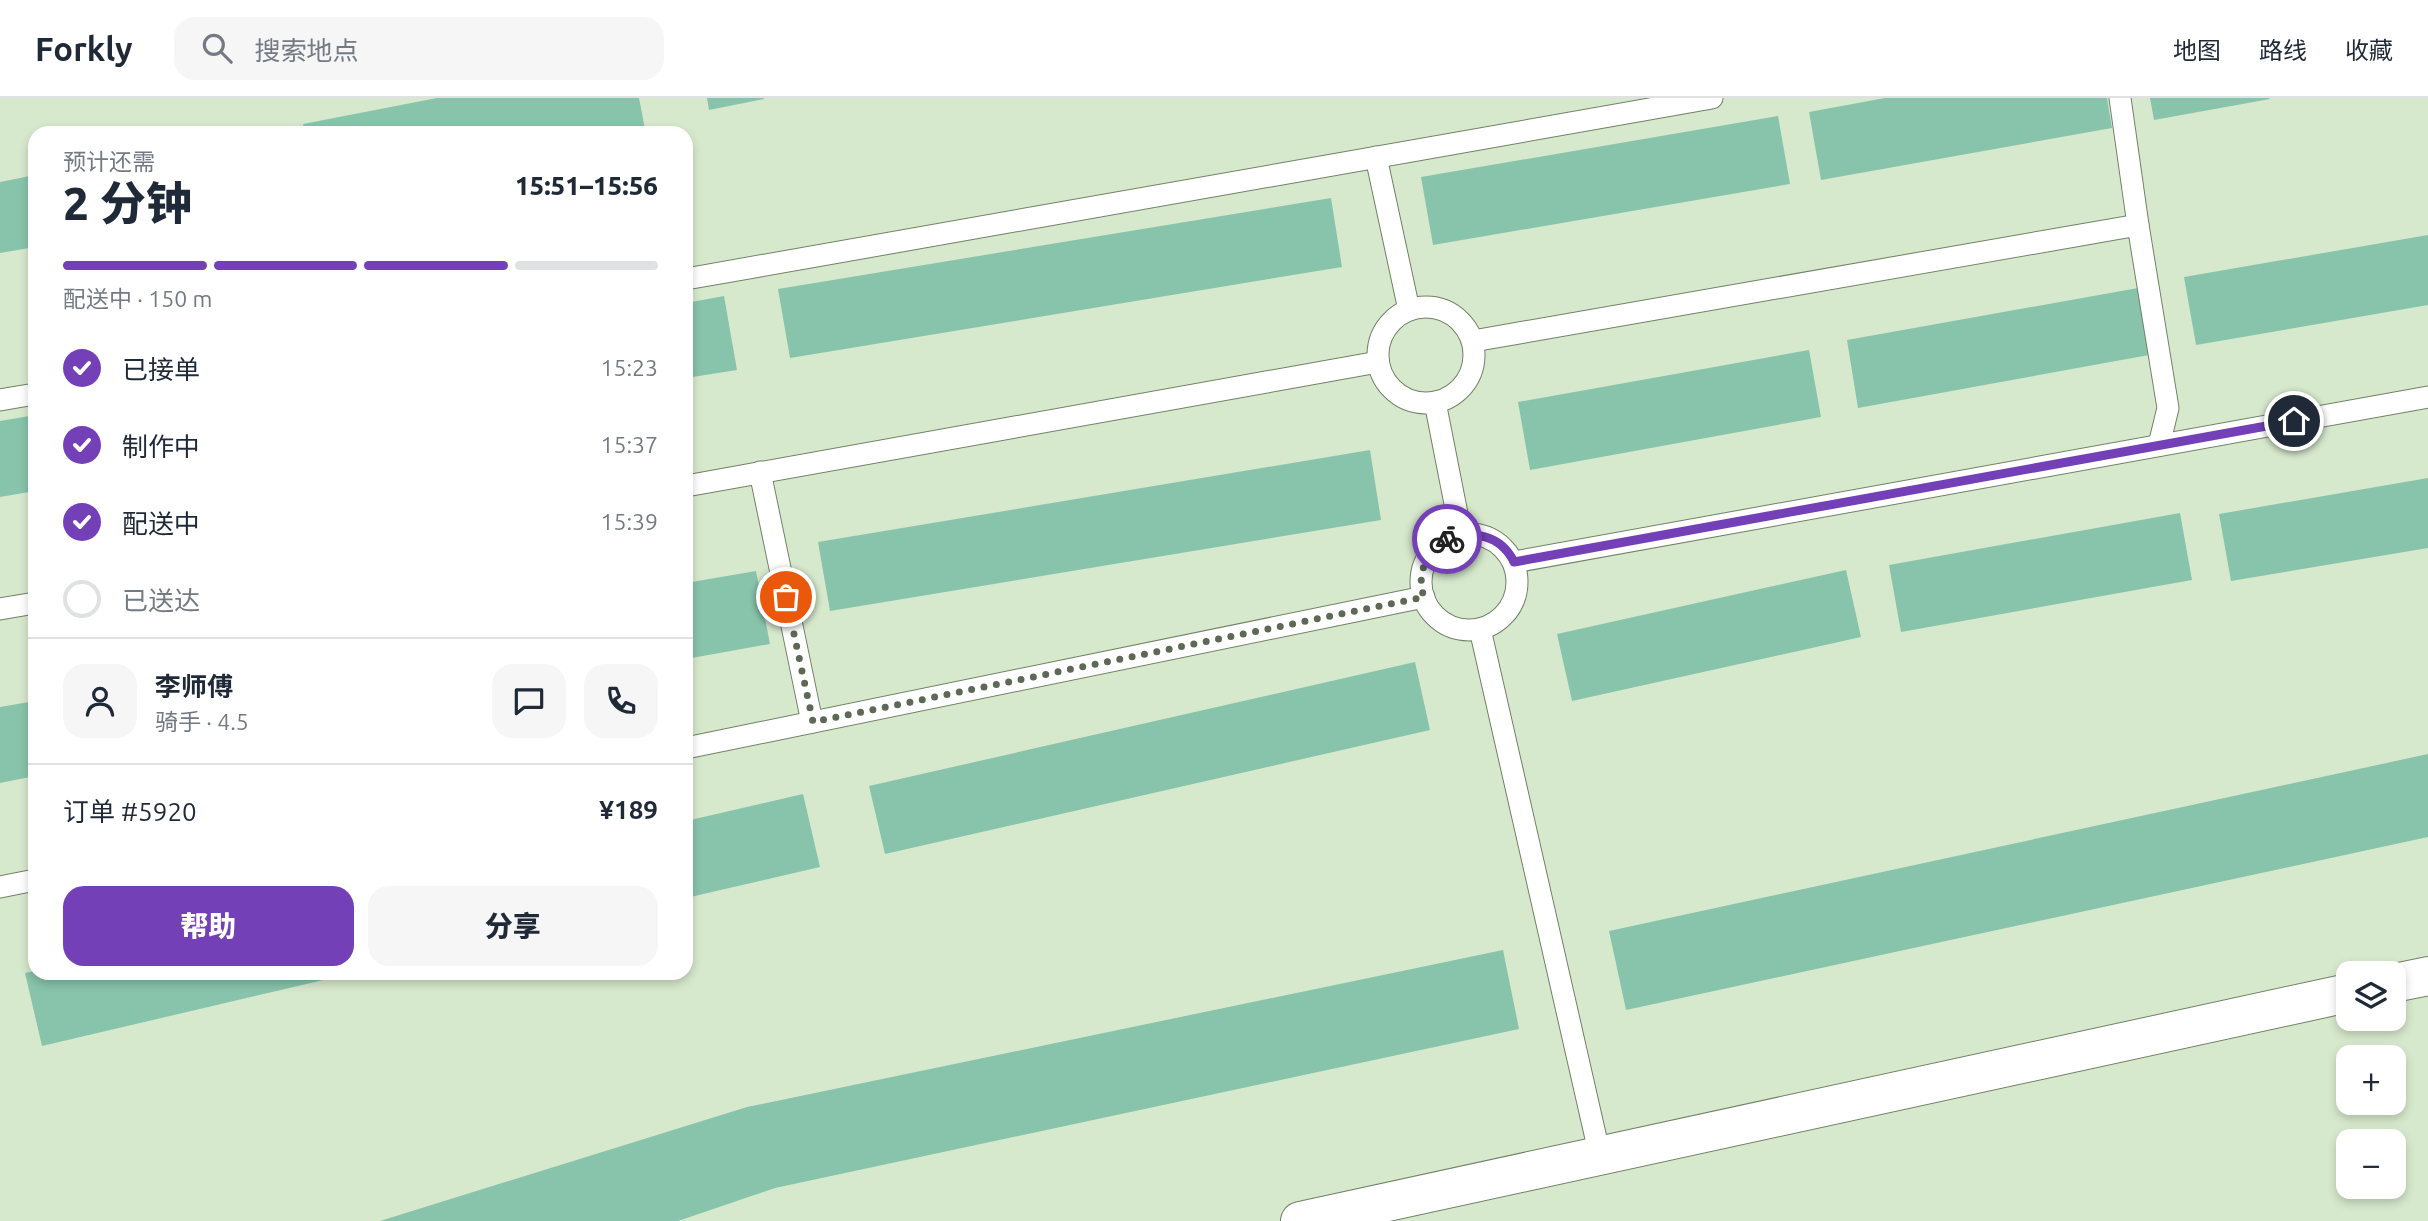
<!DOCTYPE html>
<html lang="zh">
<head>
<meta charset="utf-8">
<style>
  body { margin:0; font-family:Ubuntu,"Noto Sans SC",sans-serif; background:#f6f6f7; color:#1f2937; height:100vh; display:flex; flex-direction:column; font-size:26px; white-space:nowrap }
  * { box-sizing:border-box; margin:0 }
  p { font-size:23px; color:#747a83 }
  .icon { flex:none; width:38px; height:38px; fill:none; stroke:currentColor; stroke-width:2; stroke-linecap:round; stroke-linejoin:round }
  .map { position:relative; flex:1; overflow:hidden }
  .sheet { position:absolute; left:28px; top:28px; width:665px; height:854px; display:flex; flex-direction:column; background:#fff; border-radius:21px; box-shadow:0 4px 10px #0003 }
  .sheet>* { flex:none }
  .buttons { position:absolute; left:2336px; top:863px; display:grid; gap:14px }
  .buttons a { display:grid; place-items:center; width:70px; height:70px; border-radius:14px; background:#fff; box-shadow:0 4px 10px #0003; font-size:35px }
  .pin { position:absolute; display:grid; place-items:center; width:60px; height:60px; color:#fff; margin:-30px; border:4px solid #fff; border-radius:50%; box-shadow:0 2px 7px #0007 }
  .courier { position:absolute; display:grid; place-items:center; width:70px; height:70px; margin:-35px; border:5px solid #7440b8; border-radius:50%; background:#fff; color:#222; box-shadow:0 2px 9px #0007 }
  .overview em { font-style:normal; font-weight:800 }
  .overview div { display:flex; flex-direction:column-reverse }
  .overview { display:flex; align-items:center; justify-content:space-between; height:119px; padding:0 35px }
  h1 { font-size:46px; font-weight:800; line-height:52px }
  .bar { display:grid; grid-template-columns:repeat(4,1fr); gap:10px 7px; align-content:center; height:84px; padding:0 35px }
  .bar i { height:9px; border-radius:5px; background:#e0e1e3 }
  .bar .on { background:#7440b8 }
  .bar p { grid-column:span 4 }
  .line { display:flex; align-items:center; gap:18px; padding:0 35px; border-top:2px solid #e0e1e3 }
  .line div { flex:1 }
  .round { display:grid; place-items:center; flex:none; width:74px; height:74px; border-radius:21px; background:#f6f6f7 }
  ol { padding:0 35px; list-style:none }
  li { display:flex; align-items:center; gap:21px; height:77px }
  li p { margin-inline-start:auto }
  li .icon { padding:7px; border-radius:50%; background:#7440b8; color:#fff; stroke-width:4 }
  li:last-child { color:#747a83 }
  li i { width:38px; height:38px; border:4px solid #e0e1e3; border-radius:50% }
  .cta { display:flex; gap:14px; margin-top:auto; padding:14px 35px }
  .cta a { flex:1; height:80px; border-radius:21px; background:#7440b8; color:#fff; font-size:28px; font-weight:800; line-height:80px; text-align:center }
  .cta a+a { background:#f6f6f7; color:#1f2937 }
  header { display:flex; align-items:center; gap:42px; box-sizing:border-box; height:98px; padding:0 35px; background:#fff; border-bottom:2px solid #e0e1e3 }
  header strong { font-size:33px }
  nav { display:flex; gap:38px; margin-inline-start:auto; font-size:24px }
  .search { width:490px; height:63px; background:#f6f6f7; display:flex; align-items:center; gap:18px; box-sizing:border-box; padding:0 24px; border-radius:21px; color:#747a83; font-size:26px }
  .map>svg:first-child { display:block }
</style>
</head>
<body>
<header>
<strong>Forkly</strong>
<div class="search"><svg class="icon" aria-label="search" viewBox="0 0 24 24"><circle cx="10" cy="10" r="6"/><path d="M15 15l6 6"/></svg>搜索地点</div>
<nav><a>地图</a><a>路线</a><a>收藏</a></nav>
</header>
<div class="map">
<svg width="2428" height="1123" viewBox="0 0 2428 1123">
  <rect width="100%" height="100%" fill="#d7e9cd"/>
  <g fill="#88c4ab">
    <path d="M437 0H639L645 31 624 35H305L303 26Z"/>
    <path d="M707 0H764V1L709 12Z"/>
    <path d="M1885 0H2107L2112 30 1821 82 1809 14Z"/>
    <path d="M2150 0H2269L2270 1 2154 22Z"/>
    <path d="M1778 18 1790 86 1433 147 1421 79Z"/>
    <path d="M35 77V149L0 155V84Z"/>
    <path d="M1331 100 1342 169 790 260 778 191Z"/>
    <path d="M2428 137V207L2196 247 2184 179Z"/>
    <path d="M2138 190 2149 257 1858 310 1847 242Z"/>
    <path d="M724 198 737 272 686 280V205Z"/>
    <path d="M1809 252 1821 319 1530 372 1518 304Z"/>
    <path d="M35 317V393L0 399V323Z"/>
    <path d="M1370 352 1381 422 830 513 818 444Z"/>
    <path d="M2428 380V450L2231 483 2219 416Z"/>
    <path d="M2180 415 2192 482 1901 534 1889 467Z"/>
    <path d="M1846 472 1861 539 1572 603 1557 536Z"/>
    <path d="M756 473 770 546 686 561V485Z"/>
    <path d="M1415 564 1430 632 885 756 869 688Z"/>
    <path d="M35 603V678L0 685V609Z"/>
    <path d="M2428 656V739L1626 912 1609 833Z"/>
    <path d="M803 696 820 769 686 800V723Z"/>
    <path d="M1503 852 1519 931 775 1090 678 1123H380L747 1009Z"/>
    <path d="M35 873V875L349 876 42 948 25 875Z"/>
  </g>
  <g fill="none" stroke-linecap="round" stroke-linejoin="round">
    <defs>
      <g id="service">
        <path d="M2120 0 2138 127"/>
        <path d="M1376 59 1409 212"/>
        <path d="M686 181 1712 0"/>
        <circle cx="1426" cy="257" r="48"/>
        <path d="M1473 243 2138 127 2168 310 2159 347"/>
        <path d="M0 302 35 296"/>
        <path d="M1435 304 1461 436"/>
        <path d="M760 374 812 624"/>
        <path d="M686 388 1378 264"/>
        <circle cx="1469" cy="484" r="48"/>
        <path d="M1514 464 2428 299"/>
        <path d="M0 511 35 505"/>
        <path d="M1480 531 1600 1058"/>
        <path d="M686 650 1424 499"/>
        <path d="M0 789 35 782"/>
      </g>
      <g id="tertiary">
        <path d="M2394 885 2428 878"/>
        <path d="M1300 1123 2348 895"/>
      </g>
    </defs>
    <use href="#service" stroke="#718167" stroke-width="23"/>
    <use href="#tertiary" stroke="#718167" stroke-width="40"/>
    <use href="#service" stroke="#fff" stroke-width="21"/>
    <use href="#tertiary" stroke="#fff" stroke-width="38"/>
  </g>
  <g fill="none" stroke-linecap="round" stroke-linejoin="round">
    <path stroke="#5d6857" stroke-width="7" stroke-dasharray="0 12.6" d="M786 499 813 624 1424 499C1416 477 1426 453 1447 441"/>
    <path stroke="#7440b8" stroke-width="9" d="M1447 441C1473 432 1501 437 1514 464L2294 323"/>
  </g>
</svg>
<div class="buttons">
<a><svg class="icon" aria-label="layers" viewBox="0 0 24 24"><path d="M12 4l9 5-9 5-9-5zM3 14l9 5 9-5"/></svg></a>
<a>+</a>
<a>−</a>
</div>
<div class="pin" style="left:786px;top:499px;background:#ea580c"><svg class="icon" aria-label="bag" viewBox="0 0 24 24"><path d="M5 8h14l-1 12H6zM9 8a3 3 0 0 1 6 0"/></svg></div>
<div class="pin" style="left:2294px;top:323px;background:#1f2937"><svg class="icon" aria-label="home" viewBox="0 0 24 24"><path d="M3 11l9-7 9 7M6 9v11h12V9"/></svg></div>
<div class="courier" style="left:1447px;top:441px"><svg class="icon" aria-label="bike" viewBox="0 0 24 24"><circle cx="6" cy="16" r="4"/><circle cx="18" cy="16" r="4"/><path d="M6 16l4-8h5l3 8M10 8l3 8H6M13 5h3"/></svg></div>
<section class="sheet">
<div class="overview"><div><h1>2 分钟</h1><p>预计还需</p></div><em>15:51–15:56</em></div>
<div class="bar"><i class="on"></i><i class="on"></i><i class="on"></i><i></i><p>配送中 · 150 m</p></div>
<ol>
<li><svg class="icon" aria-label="check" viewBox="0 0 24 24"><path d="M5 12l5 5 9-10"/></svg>已接单<p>15:23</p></li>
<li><svg class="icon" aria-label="check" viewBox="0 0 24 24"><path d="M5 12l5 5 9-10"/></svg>制作中<p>15:37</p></li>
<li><svg class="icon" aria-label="check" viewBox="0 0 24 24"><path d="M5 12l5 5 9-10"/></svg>配送中<p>15:39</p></li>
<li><i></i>已送达</li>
</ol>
<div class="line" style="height:126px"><a class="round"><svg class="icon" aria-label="person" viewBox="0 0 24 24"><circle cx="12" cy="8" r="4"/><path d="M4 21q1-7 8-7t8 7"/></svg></a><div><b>李师傅</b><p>骑手 · 4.5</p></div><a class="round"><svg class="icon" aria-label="chat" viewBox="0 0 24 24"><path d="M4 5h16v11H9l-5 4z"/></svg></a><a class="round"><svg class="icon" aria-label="phone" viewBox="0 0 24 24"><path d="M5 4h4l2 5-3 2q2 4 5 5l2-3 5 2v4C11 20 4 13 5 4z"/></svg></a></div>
<div class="line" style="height:91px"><div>订单 #5920</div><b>¥189</b></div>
<div class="cta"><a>帮助</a><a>分享</a></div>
</section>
</div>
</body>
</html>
